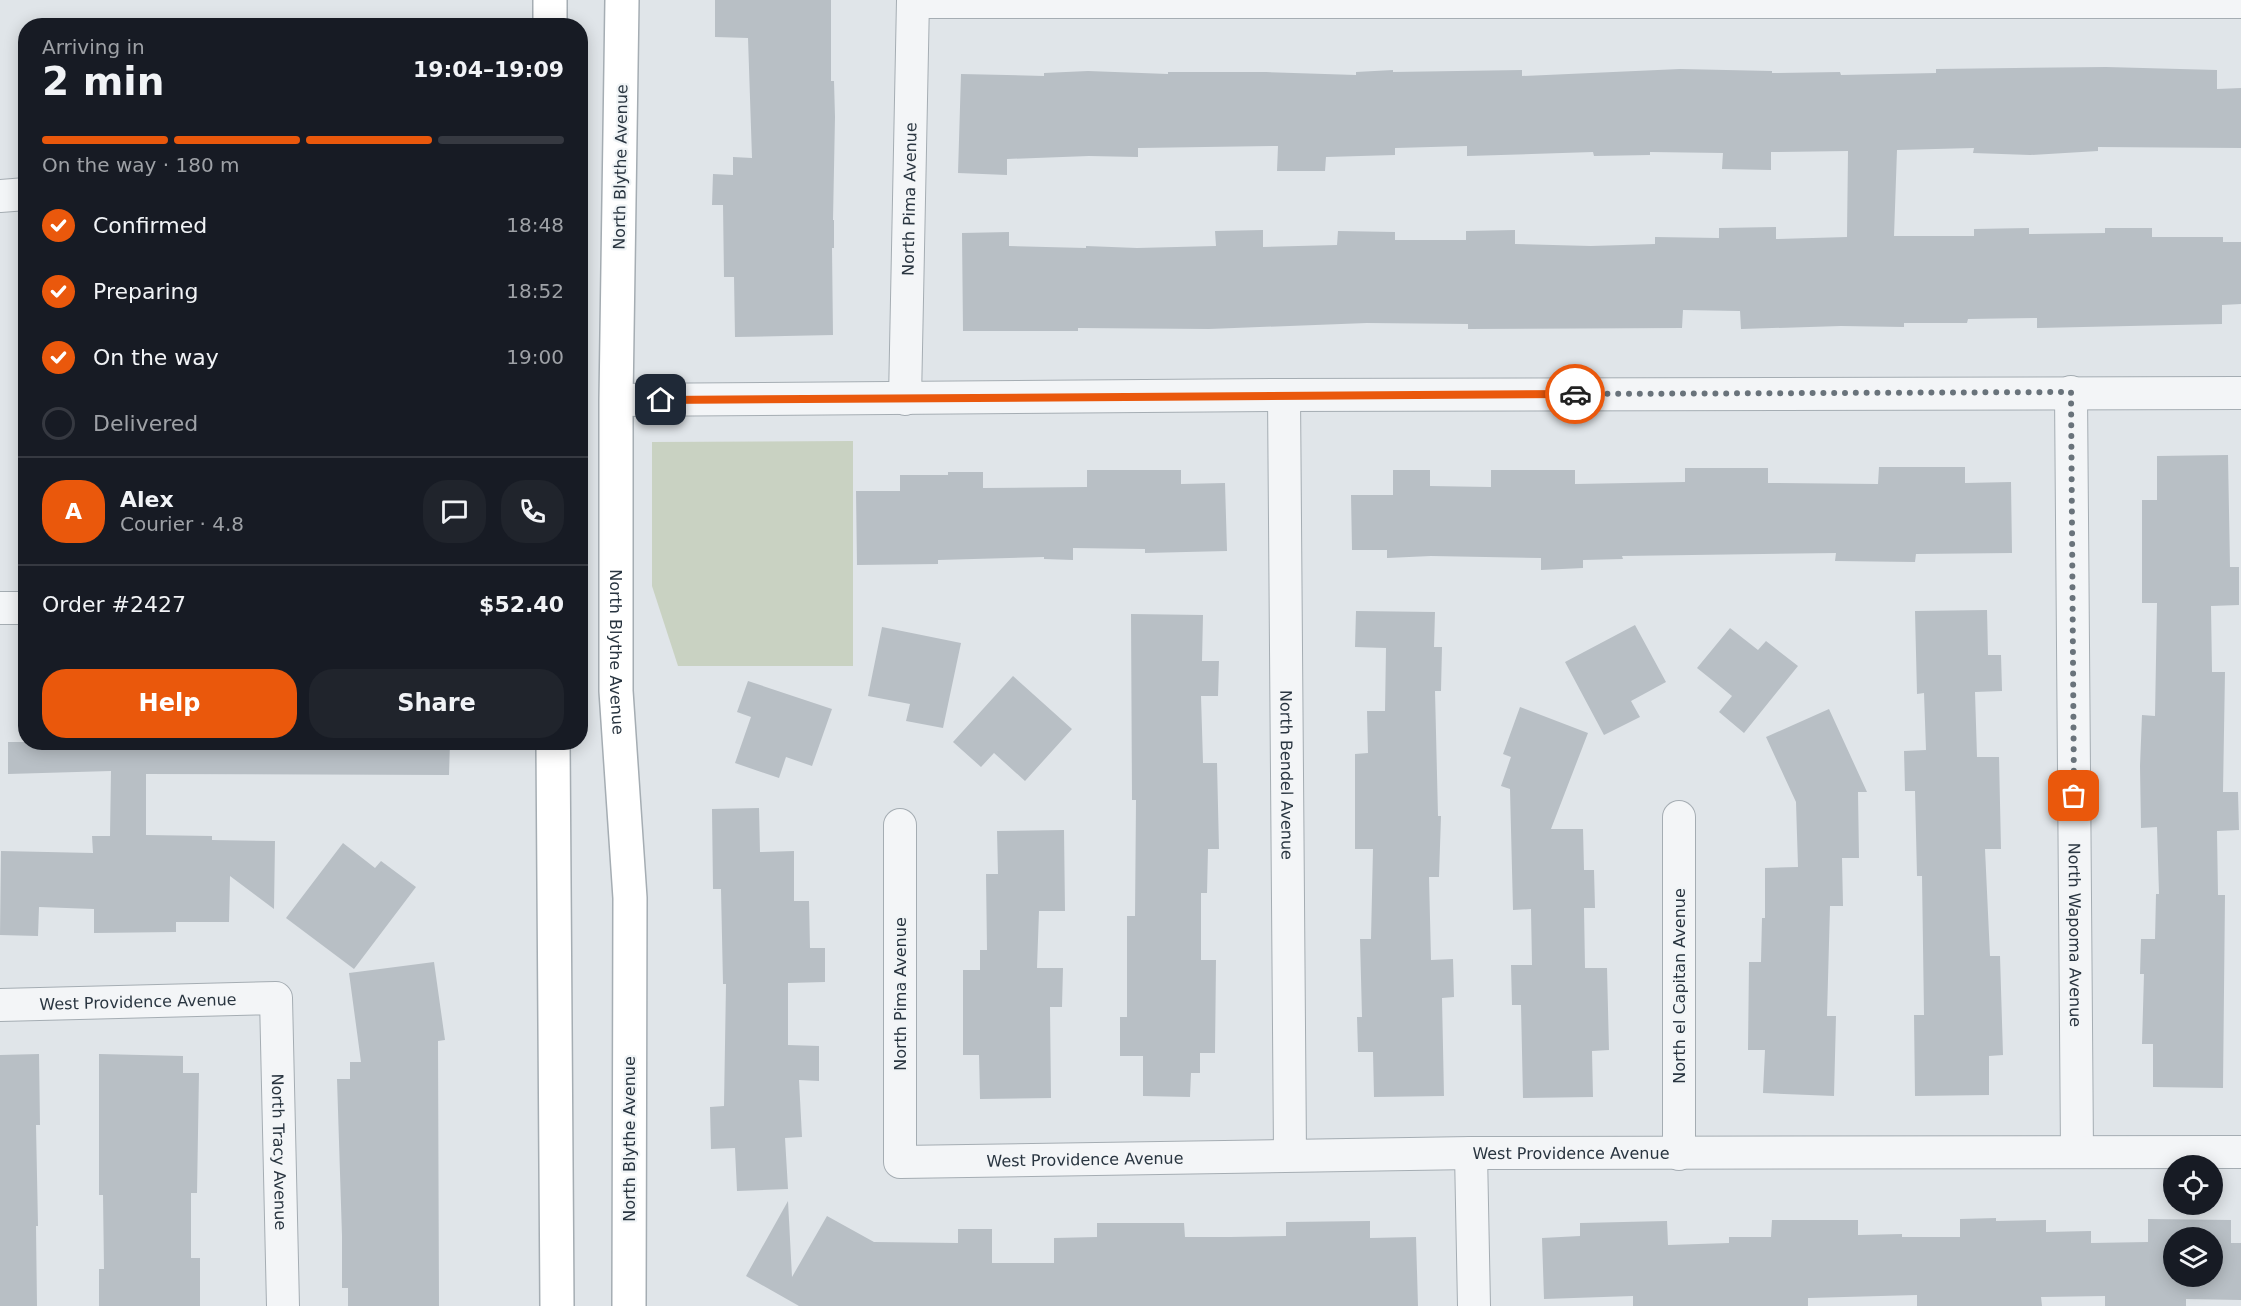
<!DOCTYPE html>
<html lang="en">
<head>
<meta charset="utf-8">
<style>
  body { margin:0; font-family:"DejaVu Sans",sans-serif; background:#20242c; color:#f1f3f6; height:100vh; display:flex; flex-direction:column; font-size:22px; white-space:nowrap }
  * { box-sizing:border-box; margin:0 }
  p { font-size:20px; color:#9ea1a6 }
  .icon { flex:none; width:33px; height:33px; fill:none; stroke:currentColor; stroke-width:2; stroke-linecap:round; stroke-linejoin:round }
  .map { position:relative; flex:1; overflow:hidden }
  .side { position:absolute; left:18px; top:18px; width:570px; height:732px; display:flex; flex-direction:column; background:#171b24; border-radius:24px; box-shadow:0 3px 15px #0003 }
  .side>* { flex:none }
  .tools { position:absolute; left:2163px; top:1155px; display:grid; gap:12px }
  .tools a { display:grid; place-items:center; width:60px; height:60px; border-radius:50%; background:#171b24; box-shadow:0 3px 15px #0003; font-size:30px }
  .pin { position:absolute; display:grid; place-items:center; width:51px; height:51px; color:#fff; margin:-26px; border-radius:12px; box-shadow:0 3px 9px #0006 }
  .courier { position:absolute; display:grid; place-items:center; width:60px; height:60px; margin:-30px; border:4px solid #ea580c; border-radius:50%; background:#fff; color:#222; box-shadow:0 2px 8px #0007 }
  .headline em { font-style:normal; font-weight:700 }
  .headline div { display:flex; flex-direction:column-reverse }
  .headline { display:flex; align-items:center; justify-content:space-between; height:102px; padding:0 24px }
  h1 { font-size:39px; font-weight:700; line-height:45px }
  .bar { display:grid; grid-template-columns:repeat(4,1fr); gap:9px 6px; align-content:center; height:72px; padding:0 24px }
  .bar i { height:8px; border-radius:4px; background:#363941 }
  .bar .active { background:#ea580c }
  .bar p { grid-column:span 4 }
  .line { display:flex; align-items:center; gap:15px; padding:0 24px; border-top:2px solid #363941 }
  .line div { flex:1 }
  .round { display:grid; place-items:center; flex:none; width:63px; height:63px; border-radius:24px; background:#20242c }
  ol { padding:0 24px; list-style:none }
  li { display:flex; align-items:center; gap:18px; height:66px }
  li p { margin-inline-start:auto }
  li .icon { padding:6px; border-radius:50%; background:#ea580c; color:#fff; stroke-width:4 }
  li:last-child { color:#9ea1a6 }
  li i { width:33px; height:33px; border:3px solid #363941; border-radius:50% }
  .primary-button { display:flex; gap:12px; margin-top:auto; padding:12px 24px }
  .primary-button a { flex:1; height:69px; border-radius:24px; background:#ea580c; color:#fff; font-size:24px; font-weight:700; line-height:69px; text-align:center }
  .primary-button a+a { background:#20242c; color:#f1f3f6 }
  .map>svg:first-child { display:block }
</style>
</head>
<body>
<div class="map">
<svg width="2241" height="1306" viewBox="0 0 2241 1306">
  <rect width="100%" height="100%" fill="#e0e5e9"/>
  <path fill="#c9d2c2" d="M853 441V666H678L652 586V442Z"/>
  <g fill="#b8bfc5" fill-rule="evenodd">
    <path d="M715 0H831V81H834L835 117 833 220H834V248H832L833 335 735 337 734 277H724L723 205H712L713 174 733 175V157L752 158 748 38 715 37Z"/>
    <path d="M2106 67 2217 70V89L2241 88V148L2098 147V151L2030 155 1973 153 1974 148 1897 150 1894 236H1974V229L2029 228V234L2105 233V228H2152V237H2223V242H2241V304L2222 305V324L2037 328V318L1968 319 1967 323H1904V327L1841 326 1741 329 1740 311 1683 310 1682 328 1468 329V324L1367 323 1209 329 1078 328V331H963L962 233 1009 232V246L1086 248V246L1137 248 1216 246 1215 231 1263 230V247L1337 245 1338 231 1395 232V240H1466V231L1515 230V244L1591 246 1655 244V237L1719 238V228L1776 227V239L1847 237 1848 151 1771 152V170L1722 169 1723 153 1650 152V155L1594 156 1593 152 1467 156V146L1395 148V155L1326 157 1325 171H1277L1278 146 1138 148V157L1089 156 1007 159V175L958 173 961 74 1044 76V73L1088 71 1168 74V72H1266L1356 75V72L1393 70V72L1522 70V76L1680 69 1772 71V73L1840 72 1841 75 1936 73V69Z"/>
    <path d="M2228 455 2230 567H2239V605L2211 606 2212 672H2225L2223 792H2238L2239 830 2217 831 2218 895H2225L2223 1088 2153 1087V1044H2142L2144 974H2140L2141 939H2155L2156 894H2159L2157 827 2141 828 2140 766 2142 715 2155 716 2157 603H2142V500H2157V456Z"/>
    <path d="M1879 467H1965V483L2011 482 2012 553 1916 554 1915 562 1835 561 1836 553 1622 556 1623 559 1583 560V568L1541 570V558L1431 556 1387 558V550H1352L1351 495H1393V470H1430V486L1491 487V470H1575V484L1685 482V468H1768V483L1878 484Z"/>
    <path d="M1087 470H1181V484L1225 483 1227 551 1145 553V549L1073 548V560L1044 559V557L938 560V564L857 565 856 491H900V475H948V472H983V488L1087 487Z"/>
    <path d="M1987 610 1988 655H2001L2002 691 1975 692 1977 757H1999L2001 849H1985L1990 956H2000L2003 1055 1989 1056V1095L1915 1096 1914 1015H1924L1922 876H1917L1915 791H1905L1904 751 1926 750 1924 693 1917 694 1915 611Z"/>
    <path d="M1356 611 1435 612 1434 647H1442L1441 691H1435L1438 816H1441L1439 877H1429L1431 960 1453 959 1454 997 1442 998 1444 1096 1374 1097 1373 1052H1358L1357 1017H1362L1360 939H1371L1373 849H1355V754L1368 753 1367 711H1385L1386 648 1355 647Z"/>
    <path d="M1131 614 1203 615 1202 661H1219L1218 696H1201L1203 763H1217L1219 849H1208L1207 893H1201V960H1216L1215 1053H1200V1073H1191L1190 1097 1143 1096V1056H1120V1017H1127V916H1135L1136 800H1132Z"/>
    <path d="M1635 625 1666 682 1631 701 1640 717 1604 735 1565 662Z"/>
    <path d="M882 627 961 643 943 728 906 721 910 704 868 696Z"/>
    <path d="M1730 628 1758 650 1766 641 1798 666 1744 733 1719 712 1732 696 1697 668Z"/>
    <path d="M1013 676 1072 729 1025 781 994 753 981 767 953 742Z"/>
    <path d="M748 681 832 709 812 766 786 757 779 778 735 763 751 717 737 712Z"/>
    <path d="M1520 707 1588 733 1551 829H1583L1584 870H1594L1595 908H1584L1585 968H1607L1609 1050 1592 1051 1593 1097 1523 1098 1521 1005H1512L1511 965H1532L1531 909 1513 910 1510 789 1501 786 1511 757 1503 754Z"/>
    <path d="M1829 709 1867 792H1858L1859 858H1842L1843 906H1830L1827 1016H1836L1834 1096 1763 1093 1765 1050H1748L1749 962H1761L1762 918H1765V868L1798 867 1796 802 1766 737Z"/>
    <path d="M8 742H450L449 775 146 774V835L212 836V840L275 841 274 909 230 876 229 922H176V932L94 933V909L39 907 38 936 0 935 1 851 93 853 92 836H110L111 771 8 774Z"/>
    <path d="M759 808 760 852 794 851V901H809L810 948H825V982L788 983V1045L819 1046V1081L799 1080 802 1137 785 1138 788 1189 737 1191 735 1148 711 1149 710 1107 724 1106 726 984H723L721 889H713L712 809Z"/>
    <path d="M1064 830 1065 911H1039L1037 968H1063L1062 1007H1050L1051 1098 980 1099 979 1055H963V970H980V950H987L986 874H998L997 831Z"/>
    <path d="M343 843 375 868 381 861 416 887 354 969 286 918Z"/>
    <path d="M434 962 445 1040 438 1041 439 1306H348V1288H342V1236L337 1079H350V1062H361L349 973Z"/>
    <path d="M39 1054 40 1125H36L38 1226H36L37 1306H0V1055Z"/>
    <path d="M99 1054 183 1056V1073H199L197 1193H191V1258H200V1306H99V1269H104L103 1195H99Z"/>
    <path d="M788 1201 792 1277 827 1216 874 1242 958 1243V1229H992V1263H1054V1238L1097 1237V1223H1184L1185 1237H1230L1286 1236V1222L1370 1221V1238L1416 1237 1418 1306H799L746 1276Z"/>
    <path d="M1996 1218V1221L2046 1220V1232L2091 1231V1243L2148 1242V1219L2231 1220V1243H2241V1300L2186 1299V1306H2105V1296L2041 1297 2042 1306H1917V1295L1808 1298V1306H1633V1296L1544 1299 1542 1238 1580 1236V1223L1667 1221 1668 1245 1729 1243V1237H1771L1772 1220H1858V1235L1902 1234V1237H1960V1219ZM2174 1238H2212V1276H2174Z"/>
  </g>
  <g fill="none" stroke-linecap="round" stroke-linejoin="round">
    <defs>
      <g id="street">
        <path d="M913 2H2241"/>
        <path d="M0 196 26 194"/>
        <path id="s1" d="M2071 392 2077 1152"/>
        <path id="s2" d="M1284 395 1290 1154"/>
        <path id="s3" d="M905 399 913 0"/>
        <path d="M616 400 1284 395 2241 393"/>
        <path d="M0 608H26"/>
        <path d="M1679 817V1154"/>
        <path id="s4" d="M900 825V1162L1471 1153 2241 1152"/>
        <path id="s5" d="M0 1005 276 998 283 1306"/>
        <path d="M1471 1153 1474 1306"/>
      </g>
      <g id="secondary">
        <path id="s6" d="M622 0 616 400V691L630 898 629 1306"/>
        <path d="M550 26V0"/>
        <path d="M553 742 557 1306"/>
      </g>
    </defs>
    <use href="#street" stroke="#a5adb3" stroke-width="34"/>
    <use href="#secondary" stroke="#a5adb3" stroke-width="36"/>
    <use href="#street" stroke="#f3f5f7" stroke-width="32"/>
    <use href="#secondary" stroke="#fff" stroke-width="33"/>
  </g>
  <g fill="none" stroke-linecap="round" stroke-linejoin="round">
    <path stroke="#69737b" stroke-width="6" stroke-dasharray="0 10.8" d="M1575 394 2071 392 2074 796"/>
    <path stroke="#ea580c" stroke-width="8" d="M661 400 1575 394"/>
  </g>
  <g text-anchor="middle" stroke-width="4.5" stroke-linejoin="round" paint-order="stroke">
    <g font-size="16" fill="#293540" stroke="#f0f4f6">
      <text transform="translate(620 167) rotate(-89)" y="6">North Blythe Avenue</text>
      <text dy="6" stroke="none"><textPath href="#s3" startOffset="200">North Pima Avenue</textPath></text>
      <text dy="6" stroke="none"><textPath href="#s6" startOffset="652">North Blythe Avenue</textPath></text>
      <text dy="6" stroke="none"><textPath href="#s2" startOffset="380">North Bendel Avenue</textPath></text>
      <text dy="6" stroke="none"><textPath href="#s1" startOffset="543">North Wapoma Avenue</textPath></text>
      <text transform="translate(1679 986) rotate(-90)" y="6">North el Capitan Avenue</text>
      <text transform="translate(900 994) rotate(-90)" y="6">North Pima Avenue</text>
      <text dy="6" stroke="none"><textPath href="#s5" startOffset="138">West Providence Avenue</textPath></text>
      <text transform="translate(629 1139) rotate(-90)" y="6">North Blythe Avenue</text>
      <text dy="6" stroke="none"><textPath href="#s5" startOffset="430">North Tracy Avenue</textPath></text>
      <text dy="6" stroke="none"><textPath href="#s4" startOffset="1008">West Providence Avenue</textPath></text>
      <text dy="6" stroke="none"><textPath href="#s4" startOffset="522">West Providence Avenue</textPath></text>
    </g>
  </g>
</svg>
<div class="tools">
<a><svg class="icon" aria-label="locate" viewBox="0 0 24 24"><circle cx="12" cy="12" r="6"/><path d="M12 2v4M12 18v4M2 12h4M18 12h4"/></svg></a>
<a><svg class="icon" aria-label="layers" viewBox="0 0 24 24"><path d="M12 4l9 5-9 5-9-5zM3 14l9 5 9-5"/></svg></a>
</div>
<div class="pin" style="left:2074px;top:796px;background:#ea580c"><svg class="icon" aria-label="bag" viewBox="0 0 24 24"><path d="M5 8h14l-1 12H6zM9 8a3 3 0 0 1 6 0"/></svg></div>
<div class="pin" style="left:661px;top:400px;background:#1f2937"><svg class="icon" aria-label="home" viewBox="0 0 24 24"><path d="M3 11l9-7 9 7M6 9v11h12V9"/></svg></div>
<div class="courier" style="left:1575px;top:394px"><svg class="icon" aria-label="car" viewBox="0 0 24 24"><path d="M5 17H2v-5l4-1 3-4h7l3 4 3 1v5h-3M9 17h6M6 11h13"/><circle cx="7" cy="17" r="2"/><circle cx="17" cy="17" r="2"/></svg></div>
<section class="side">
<div class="headline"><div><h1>2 min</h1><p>Arriving in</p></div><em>19:04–19:09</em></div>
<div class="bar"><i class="active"></i><i class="active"></i><i class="active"></i><i></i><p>On the way · 180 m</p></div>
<ol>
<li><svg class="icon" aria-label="check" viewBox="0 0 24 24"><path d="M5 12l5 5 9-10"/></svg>Confirmed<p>18:48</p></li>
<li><svg class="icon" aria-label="check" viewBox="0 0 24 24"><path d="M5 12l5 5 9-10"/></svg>Preparing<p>18:52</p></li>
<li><svg class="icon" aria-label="check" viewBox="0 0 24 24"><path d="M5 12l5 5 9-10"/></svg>On the way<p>19:00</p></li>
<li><i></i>Delivered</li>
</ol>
<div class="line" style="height:108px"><b class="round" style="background:#ea580c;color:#fff">A</b><div><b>Alex</b><p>Courier · 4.8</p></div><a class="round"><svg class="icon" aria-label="chat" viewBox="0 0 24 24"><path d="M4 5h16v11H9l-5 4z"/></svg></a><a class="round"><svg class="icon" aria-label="phone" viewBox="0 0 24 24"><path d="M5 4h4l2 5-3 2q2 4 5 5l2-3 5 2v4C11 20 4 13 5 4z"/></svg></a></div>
<div class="line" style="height:78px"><div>Order #2427</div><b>$52.40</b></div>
<div class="primary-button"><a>Help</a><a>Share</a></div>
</section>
</div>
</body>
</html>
